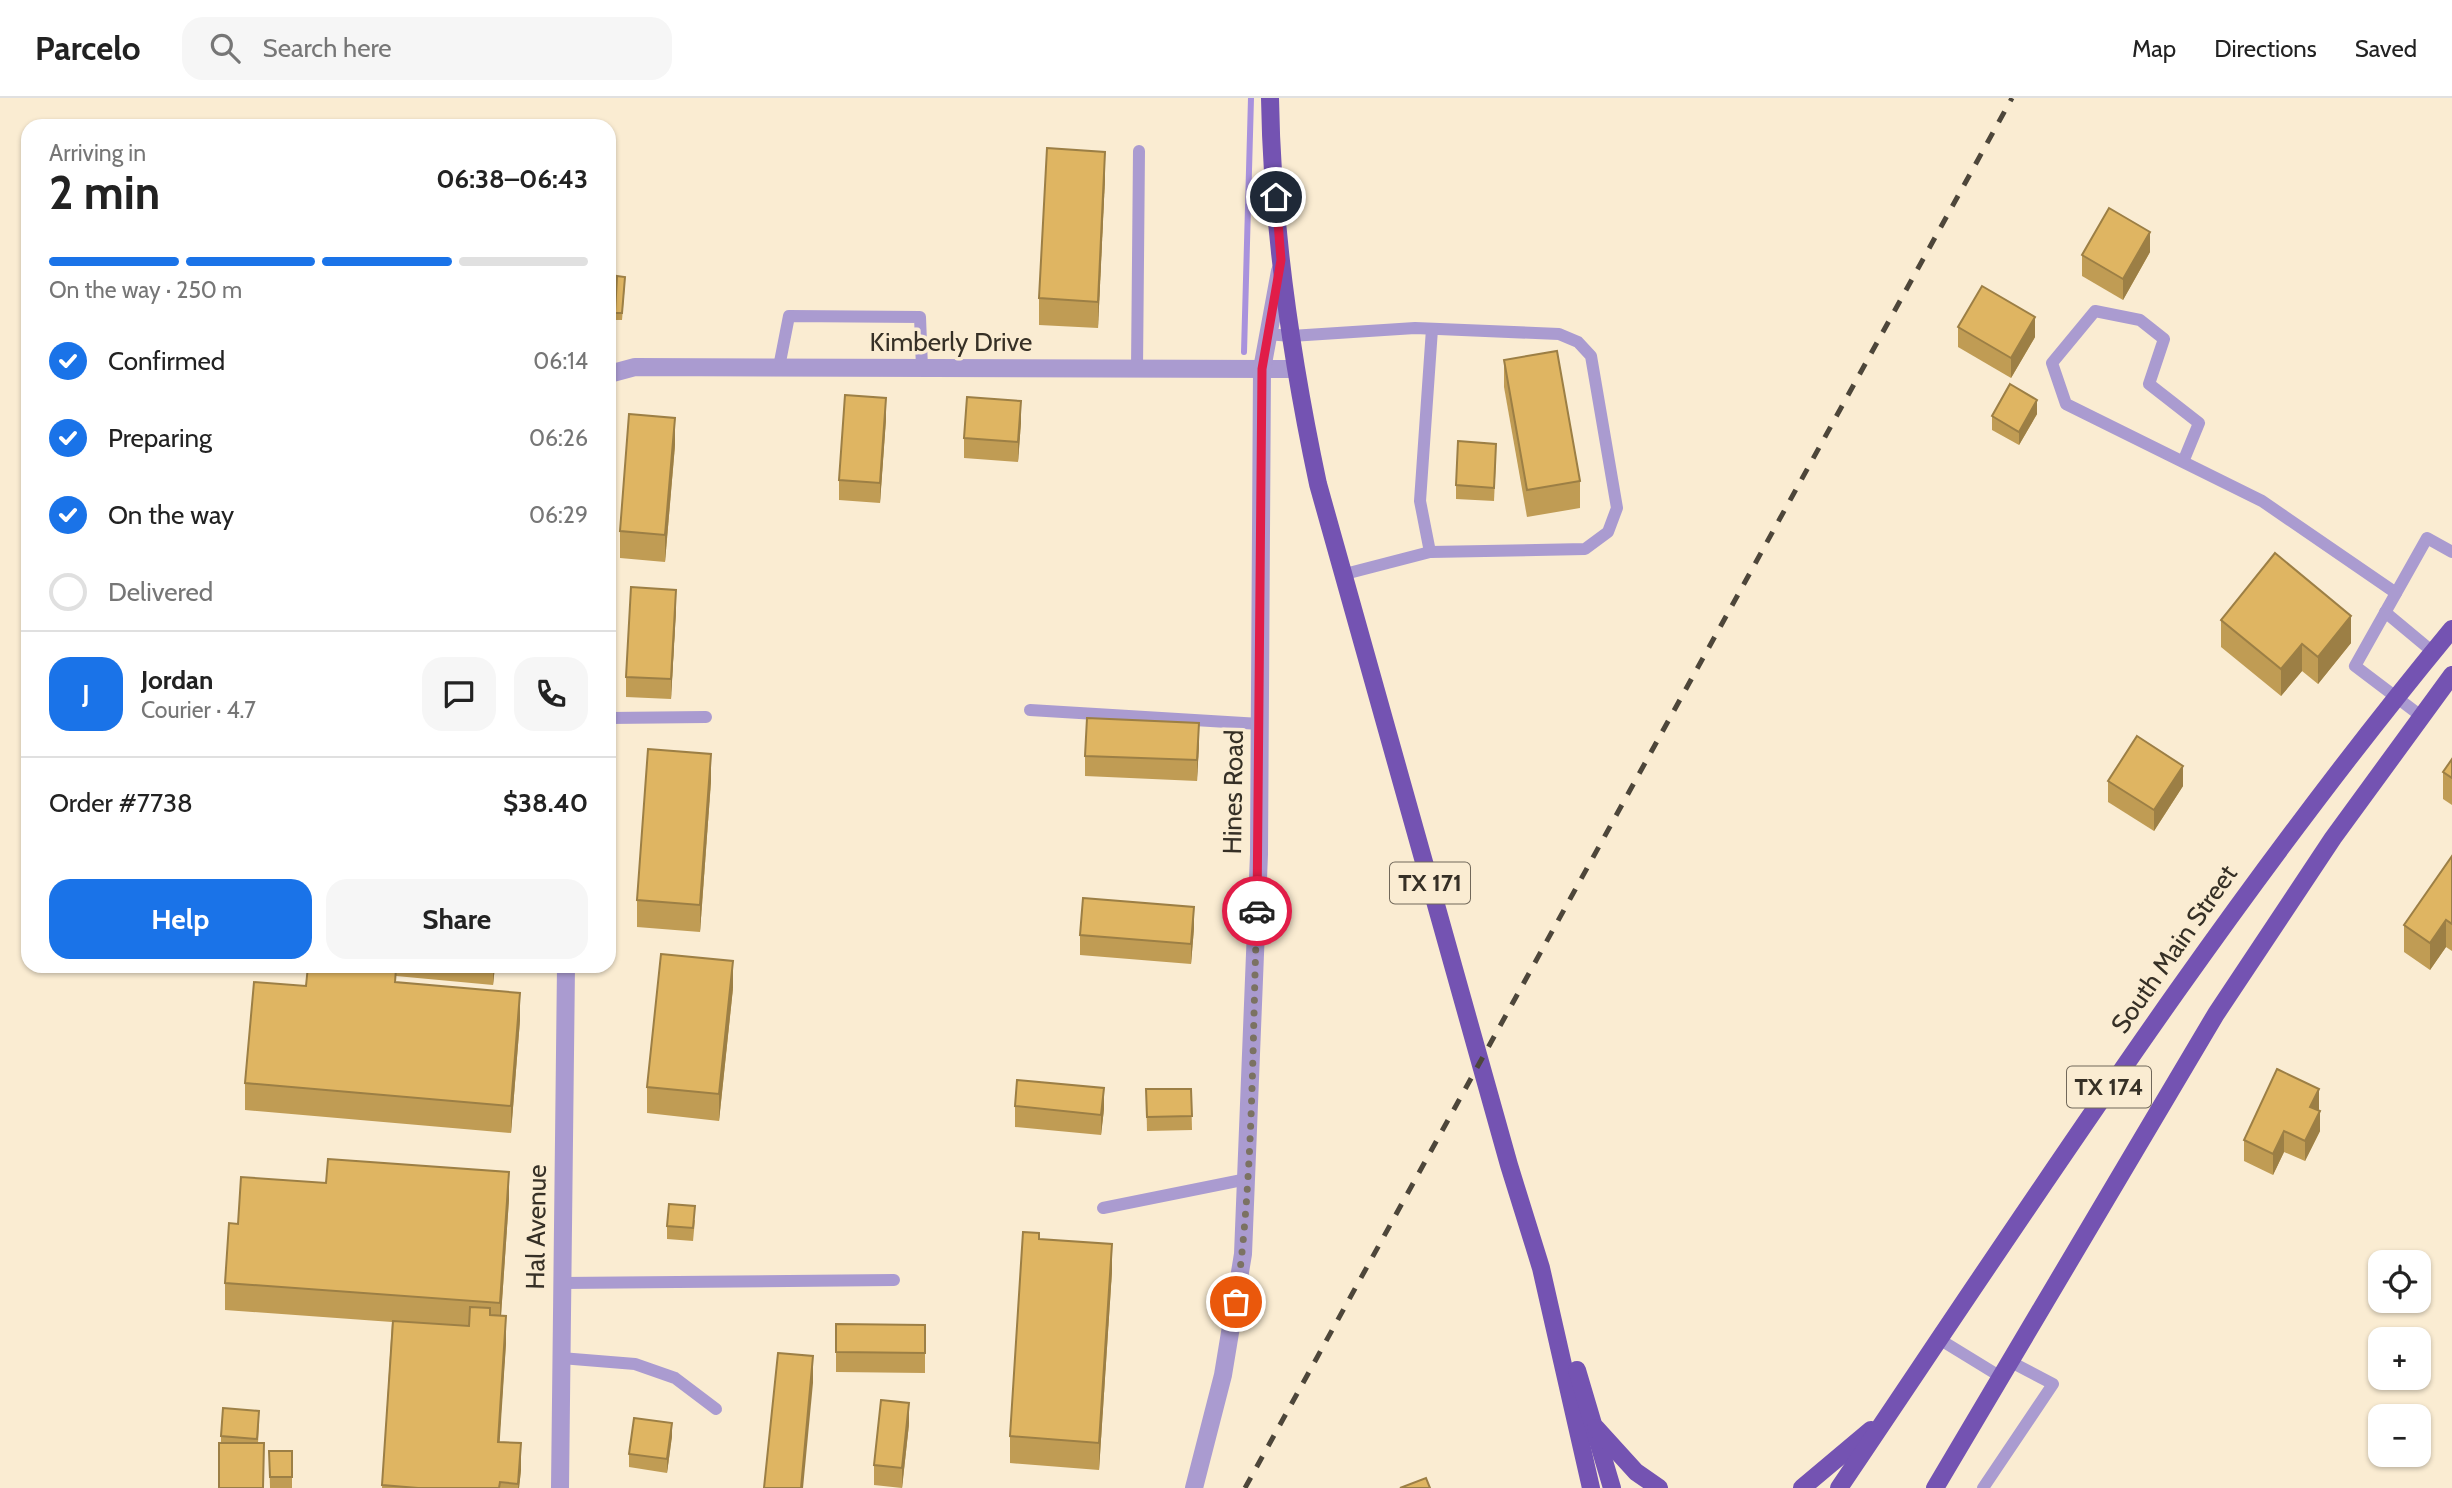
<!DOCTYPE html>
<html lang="en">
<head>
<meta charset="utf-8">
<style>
  body { margin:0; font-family:Cabin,sans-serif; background:#f6f6f6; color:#222; height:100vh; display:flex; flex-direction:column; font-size:26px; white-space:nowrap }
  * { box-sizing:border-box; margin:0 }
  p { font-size:23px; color:#767676 }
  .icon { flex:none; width:38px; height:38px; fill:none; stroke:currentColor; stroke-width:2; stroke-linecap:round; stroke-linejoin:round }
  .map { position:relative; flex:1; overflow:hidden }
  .drawer { position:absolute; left:21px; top:21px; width:595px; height:854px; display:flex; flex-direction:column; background:#fff; border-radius:21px; box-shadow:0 2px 5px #0004 }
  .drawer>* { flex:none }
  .controls { position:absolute; left:2368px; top:1152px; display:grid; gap:14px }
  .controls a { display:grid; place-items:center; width:63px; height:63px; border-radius:14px; background:#fff; box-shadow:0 2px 5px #0004; font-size:35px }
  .pin { position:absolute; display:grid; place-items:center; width:60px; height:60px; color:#fff; margin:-30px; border:4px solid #fff; border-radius:50%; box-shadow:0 2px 7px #0007 }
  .courier { position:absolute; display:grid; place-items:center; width:70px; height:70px; margin:-35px; border:5px solid #e11d48; border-radius:50%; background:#fff; color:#222; box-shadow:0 2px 9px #0007 }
  .overview em { font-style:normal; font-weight:700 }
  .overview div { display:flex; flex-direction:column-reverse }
  .overview { display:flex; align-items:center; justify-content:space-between; height:119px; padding:0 28px }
  h1 { font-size:46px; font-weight:700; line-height:52px }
  .bar { display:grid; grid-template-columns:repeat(4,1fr); gap:10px 7px; align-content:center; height:84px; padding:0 28px }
  .bar i { height:9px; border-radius:5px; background:#e0e0e0 }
  .bar .current { background:#1a73e8 }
  .bar p { grid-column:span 4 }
  .line { display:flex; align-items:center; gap:18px; padding:0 28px; border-top:2px solid #e0e0e0 }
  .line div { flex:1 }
  .round { display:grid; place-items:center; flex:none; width:74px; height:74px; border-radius:21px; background:#f6f6f6 }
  ol { padding:0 28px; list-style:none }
  li { display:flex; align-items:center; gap:21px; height:77px }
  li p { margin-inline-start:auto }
  li .icon { padding:7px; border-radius:50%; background:#1a73e8; color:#fff; stroke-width:4 }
  li:last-child { color:#767676 }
  li i { width:38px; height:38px; border:4px solid #e0e0e0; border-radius:50% }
  .cta { display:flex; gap:14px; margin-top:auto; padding:14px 28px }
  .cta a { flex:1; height:80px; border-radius:21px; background:#1a73e8; color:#fff; font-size:28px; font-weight:700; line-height:80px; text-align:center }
  .cta a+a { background:#f6f6f6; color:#222 }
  header { display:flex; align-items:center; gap:42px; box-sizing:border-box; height:98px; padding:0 35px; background:#fff; border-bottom:2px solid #e0e0e0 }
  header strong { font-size:33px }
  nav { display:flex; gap:38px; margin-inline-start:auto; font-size:24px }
  .search { width:490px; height:63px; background:#f6f6f6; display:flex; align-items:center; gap:18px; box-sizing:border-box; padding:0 24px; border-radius:21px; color:#767676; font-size:26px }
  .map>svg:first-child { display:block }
</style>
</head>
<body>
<header>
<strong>Parcelo</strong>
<div class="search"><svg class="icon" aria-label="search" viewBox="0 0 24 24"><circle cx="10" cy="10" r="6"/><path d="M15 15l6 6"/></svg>Search here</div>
<nav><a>Map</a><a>Directions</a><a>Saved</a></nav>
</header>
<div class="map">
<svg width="2452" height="1390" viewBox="0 0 2452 1390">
  <rect width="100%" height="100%" fill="#faecd2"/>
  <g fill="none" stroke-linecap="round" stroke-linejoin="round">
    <path stroke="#a891dd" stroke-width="6" d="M1244 254 1251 0"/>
    <g stroke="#aa9bd0" stroke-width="12">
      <path d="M1268 236 1291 238 1415 230 1559 236 1578 244 1591 258 1617 410 1608 434 1585 451 1430 454"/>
      <path d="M779 269 789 218 920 219 922 270"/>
      <path d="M1137 271 1139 53"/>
      <path d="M2183 364 2199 325 2149 286 2164 241 2140 222 2095 213 2052 265 2066 306 2262 403 2396 495"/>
      <path d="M1345 476 1430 454 1420 403 1432 231"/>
      <path d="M2385 514 2433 554"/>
      <path d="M1030 612 1260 626"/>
      <path d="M2421 618 2355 568 2427 440 2452 454"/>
      <path d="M609 620 706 619"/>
      <path d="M1103 1110 1247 1081"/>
      <path d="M562 1185 894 1182"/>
      <path d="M1939 1241 2001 1279"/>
      <path d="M561 1260 635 1266 675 1280 716 1311"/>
      <path d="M1983 1390 2053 1286 2011 1264"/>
    </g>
    <g stroke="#aa9bd0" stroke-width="18">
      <path d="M609 276 635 269 1293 271"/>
      <path d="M560 1390 566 868"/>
      <path d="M1194 1390 1223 1277 1243 1156 1259 756 1262 271 1280 173"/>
    </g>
    <g stroke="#7453b2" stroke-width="18">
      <path d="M1270 0C1272 130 1291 259 1318 386L1509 1067 1541 1170 1591 1390"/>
      <path d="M1577 1272 1612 1390"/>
      <path d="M1596 1330 1636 1374 1659 1390"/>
      <path d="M1802 1390 1871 1332"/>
      <path d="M1839 1390C2036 1098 2227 803 2452 531"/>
      <path d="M1935 1390 2216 916 2333 740 2452 577"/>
    </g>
    <path stroke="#4d463a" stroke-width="5" stroke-dasharray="12 12" stroke-linecap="butt" d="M1245 1390 2012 0"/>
  </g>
  <g fill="#c09c54">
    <path d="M1105 80 1098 230 1039 227V200Z"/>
    <path d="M2150 154 2123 202 2082 178V157Z"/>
    <path d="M625 185 622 222H615V215Z"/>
    <path d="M1958 229 2035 239 2011 280 1958 249Z"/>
    <path d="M1504 262 1580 383V410L1527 419 1504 289Z"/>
    <path d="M2037 316 2019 347 1992 332V318Z"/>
    <path d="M886 321 880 405 839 402V382Z"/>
    <path d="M1021 324 1018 364 964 360V340Z"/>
    <path d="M675 347 665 464 620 460V433Z"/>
    <path d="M1496 360 1494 403 1456 401V387Z"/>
    <path d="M676 512 671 601 626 599V579Z"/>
    <path d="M2221 522 2351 545 2318 586 2302 573 2281 598 2221 549Z"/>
    <path d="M1199 646 1197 683 1085 678V658Z"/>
    <path d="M2452 661V707L2443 701V674Z"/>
    <path d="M711 683 700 834 637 829V802Z"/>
    <path d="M2108 683 2183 688 2154 733 2108 704Z"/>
    <path d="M2452 758V853L2446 849 2430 872 2404 854V827Z"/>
    <path d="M1194 830 1191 866 1080 857V837Z"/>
    <path d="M289 868H495L493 887 396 878V885L520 922 511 1035 245 1012V985L306 888 308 870Z"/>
    <path d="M733 890 719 1023 647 1015V989Z"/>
    <path d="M1146 991H1191L1192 1032 1147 1033Z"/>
    <path d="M1015 1008 1104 1011 1101 1037 1015 1029Z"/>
    <path d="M2319 1011 2320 1033 2305 1063 2284 1054 2273 1077 2244 1063V1042Z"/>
    <path d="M509 1101 501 1218 506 1245 499 1344 521 1372 519 1390H382L392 1224 225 1212V1185L238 1126Z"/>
    <path d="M695 1122 693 1143 667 1141V1128Z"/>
    <path d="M1112 1173 1099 1372 1010 1365V1338Z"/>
    <path d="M836 1226 925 1227V1275L836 1274Z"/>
    <path d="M909 1326 902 1390 874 1387V1367Z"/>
    <path d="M259 1327 258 1345H221V1338Z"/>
    <path d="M672 1338 667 1375 629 1369V1356Z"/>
    <path d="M269 1353H292V1390H270Z"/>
  </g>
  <g fill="#9c7f45">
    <path d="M1105 54V80L1098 230V204Z"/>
    <path d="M2150 134V154L2123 202V181Z"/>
    <path d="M2035 219V239L2011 280V260Z"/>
    <path d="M886 300V321L880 405V385Z"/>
    <path d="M2037 302V316L2019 347V334Z"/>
    <path d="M1021 303V324L1018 364V344Z"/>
    <path d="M675 320V347L665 464V437Z"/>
    <path d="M676 492V512L671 601V581Z"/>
    <path d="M2351 518V545L2318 586V559Z"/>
    <path d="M2302 546V573L2281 598V571Z"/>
    <path d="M1199 625V646L1197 683V662Z"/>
    <path d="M711 656V683L700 834V807Z"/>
    <path d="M2183 668V688L2154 733V712Z"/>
    <path d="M1194 809V830L1191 866V846Z"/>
    <path d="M2446 822V849L2430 872V845Z"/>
    <path d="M733 863V890L719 1023V996Z"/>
    <path d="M493 868H495L493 887Z"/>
    <path d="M520 895V922L511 1035V1008Z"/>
    <path d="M1104 990V1011L1101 1037V1017Z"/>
    <path d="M2319 991V1011L2310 1029V1009Z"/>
    <path d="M2320 1013V1033L2305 1063V1043Z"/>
    <path d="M2284 1033V1054L2273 1077V1056Z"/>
    <path d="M509 1074V1101L500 1232V1205Z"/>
    <path d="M1112 1146V1173L1099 1372V1345Z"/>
    <path d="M506 1218V1245L498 1370V1344Z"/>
    <path d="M813 1258V1285L803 1390H801Z"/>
    <path d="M909 1305V1326L902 1390V1370Z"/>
    <path d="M672 1325V1338L667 1375V1361Z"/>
    <path d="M521 1345V1372L519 1390H518Z"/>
  </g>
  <g fill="#dfb562" stroke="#9c7f45" stroke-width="2">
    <path d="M1047 50 1105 54 1098 204 1039 200Z"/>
    <path d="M2109 110 2150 134 2123 181 2082 157Z"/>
    <path d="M617 178 625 179 622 215H615Z"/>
    <path d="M1982 188 2035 219 2011 260 1958 229Z"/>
    <path d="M1557 253 1580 383 1527 392 1504 262Z"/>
    <path d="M2010 286 2037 302 2019 334 1992 318Z"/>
    <path d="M845 297 886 300 880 385 839 382Z"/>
    <path d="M967 299 1021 303 1018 344 964 340Z"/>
    <path d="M629 316 675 320 665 437 620 433Z"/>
    <path d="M1458 343 1496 346 1494 390 1456 387Z"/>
    <path d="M2275 455 2351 518 2318 559 2302 546 2281 571 2221 522Z"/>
    <path d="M631 489 676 492 671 581 626 579Z"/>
    <path d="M1087 620 1199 625 1197 662 1085 658Z"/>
    <path d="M2137 638 2183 668 2154 712 2108 683Z"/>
    <path d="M648 651 711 656 700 807 637 802Z"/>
    <path d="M2452 661V680L2443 674Z"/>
    <path d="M2452 758V826L2446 822 2430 845 2404 827Z"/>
    <path d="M1083 800 1194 809 1191 846 1080 837Z"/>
    <path d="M661 856 733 863 719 996 647 989Z"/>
    <path d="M308 868H365L396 871 395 884 520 895 511 1008 245 985 254 884 306 888Z"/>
    <path d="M2277 971 2319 991 2310 1009 2320 1013 2305 1043 2284 1033 2273 1056 2244 1042Z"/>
    <path d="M1017 982 1104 990 1101 1017 1015 1008Z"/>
    <path d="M1146 991H1191L1192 1018 1147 1019Z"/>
    <path d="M328 1061 509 1074 500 1205 225 1185 229 1125 238 1126 241 1079 326 1085Z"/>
    <path d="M669 1106 695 1108 693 1130 667 1128Z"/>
    <path d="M1023 1134 1039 1135V1141L1112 1146 1099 1345 1010 1338Z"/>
    <path d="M470 1209 490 1210V1217L506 1218 498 1344 521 1345 518 1386 500 1384 499 1390H418L382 1387 393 1223 469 1228Z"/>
    <path d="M836 1226 925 1227V1255L836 1254Z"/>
    <path d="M778 1255 813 1258 801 1390H764Z"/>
    <path d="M881 1302 909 1305 902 1370 874 1367Z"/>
    <path d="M223 1310 259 1313 257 1341 221 1338Z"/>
    <path d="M634 1320 672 1325 667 1361 629 1356Z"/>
    <path d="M219 1345H264L263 1390H219Z"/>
    <path d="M269 1353H292V1379H270Z"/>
    <path d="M1426 1380 1430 1390H1400Z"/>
  </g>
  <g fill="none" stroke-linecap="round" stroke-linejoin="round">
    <path stroke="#7b7262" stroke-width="7" stroke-dasharray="0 12.6" d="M1236 1204C1254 1075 1252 943 1257 813"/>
    <path stroke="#e11d48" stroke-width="9" d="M1257 813 1262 271 1281 162 1276 99"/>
  </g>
  <g text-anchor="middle" stroke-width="7" stroke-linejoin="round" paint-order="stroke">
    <g fill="#faecd2" stroke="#71685a" stroke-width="2">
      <rect x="1390" y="764.5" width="80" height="41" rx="5"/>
      <rect x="2067" y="968.5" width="84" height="41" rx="5"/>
    </g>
    <g font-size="24" font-weight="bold" fill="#363026">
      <text x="1430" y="793">TX 171</text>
      <text x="2109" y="997">TX 174</text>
    </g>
    <g font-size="26" fill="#363026" stroke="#faecd2">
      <text x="951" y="253">Kimberly Drive</text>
      <text transform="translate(1233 694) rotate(-89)" y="9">Hines Road</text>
      <text transform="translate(2174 851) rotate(-55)" y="9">South Main Street</text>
      <text transform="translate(536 1129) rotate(-89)" y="9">Hal Avenue</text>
    </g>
  </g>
</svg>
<div class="controls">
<a><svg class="icon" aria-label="locate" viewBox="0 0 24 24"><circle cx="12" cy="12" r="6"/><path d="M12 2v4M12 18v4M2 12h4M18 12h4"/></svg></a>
<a>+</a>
<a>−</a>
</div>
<div class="pin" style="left:1236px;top:1204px;background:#ea580c"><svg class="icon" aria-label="bag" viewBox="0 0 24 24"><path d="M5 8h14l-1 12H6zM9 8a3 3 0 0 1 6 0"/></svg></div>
<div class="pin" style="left:1276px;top:99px;background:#1f2937"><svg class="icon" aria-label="home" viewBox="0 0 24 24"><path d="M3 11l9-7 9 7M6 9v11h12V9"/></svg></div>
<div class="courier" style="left:1257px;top:813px"><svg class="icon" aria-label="car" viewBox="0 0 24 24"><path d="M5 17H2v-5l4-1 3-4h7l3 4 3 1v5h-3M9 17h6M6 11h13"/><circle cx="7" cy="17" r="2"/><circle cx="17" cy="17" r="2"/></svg></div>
<section class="drawer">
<div class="overview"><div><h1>2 min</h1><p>Arriving in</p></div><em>06:38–06:43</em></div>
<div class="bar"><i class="current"></i><i class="current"></i><i class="current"></i><i></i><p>On the way · 250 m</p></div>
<ol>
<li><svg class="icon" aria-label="check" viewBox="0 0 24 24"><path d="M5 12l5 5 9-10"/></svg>Confirmed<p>06:14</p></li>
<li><svg class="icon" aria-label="check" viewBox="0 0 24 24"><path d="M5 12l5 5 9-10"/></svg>Preparing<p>06:26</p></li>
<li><svg class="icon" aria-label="check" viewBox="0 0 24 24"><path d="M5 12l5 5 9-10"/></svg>On the way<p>06:29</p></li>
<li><i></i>Delivered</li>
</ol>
<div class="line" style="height:126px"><b class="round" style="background:#1a73e8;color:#fff">J</b><div><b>Jordan</b><p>Courier · 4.7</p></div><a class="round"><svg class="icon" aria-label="chat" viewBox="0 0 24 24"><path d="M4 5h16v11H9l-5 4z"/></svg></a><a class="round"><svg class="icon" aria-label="phone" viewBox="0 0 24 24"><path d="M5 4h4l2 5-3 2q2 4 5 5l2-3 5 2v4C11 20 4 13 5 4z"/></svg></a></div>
<div class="line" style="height:91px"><div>Order #7738</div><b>$38.40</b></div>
<div class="cta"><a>Help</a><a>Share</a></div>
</section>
</div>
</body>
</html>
